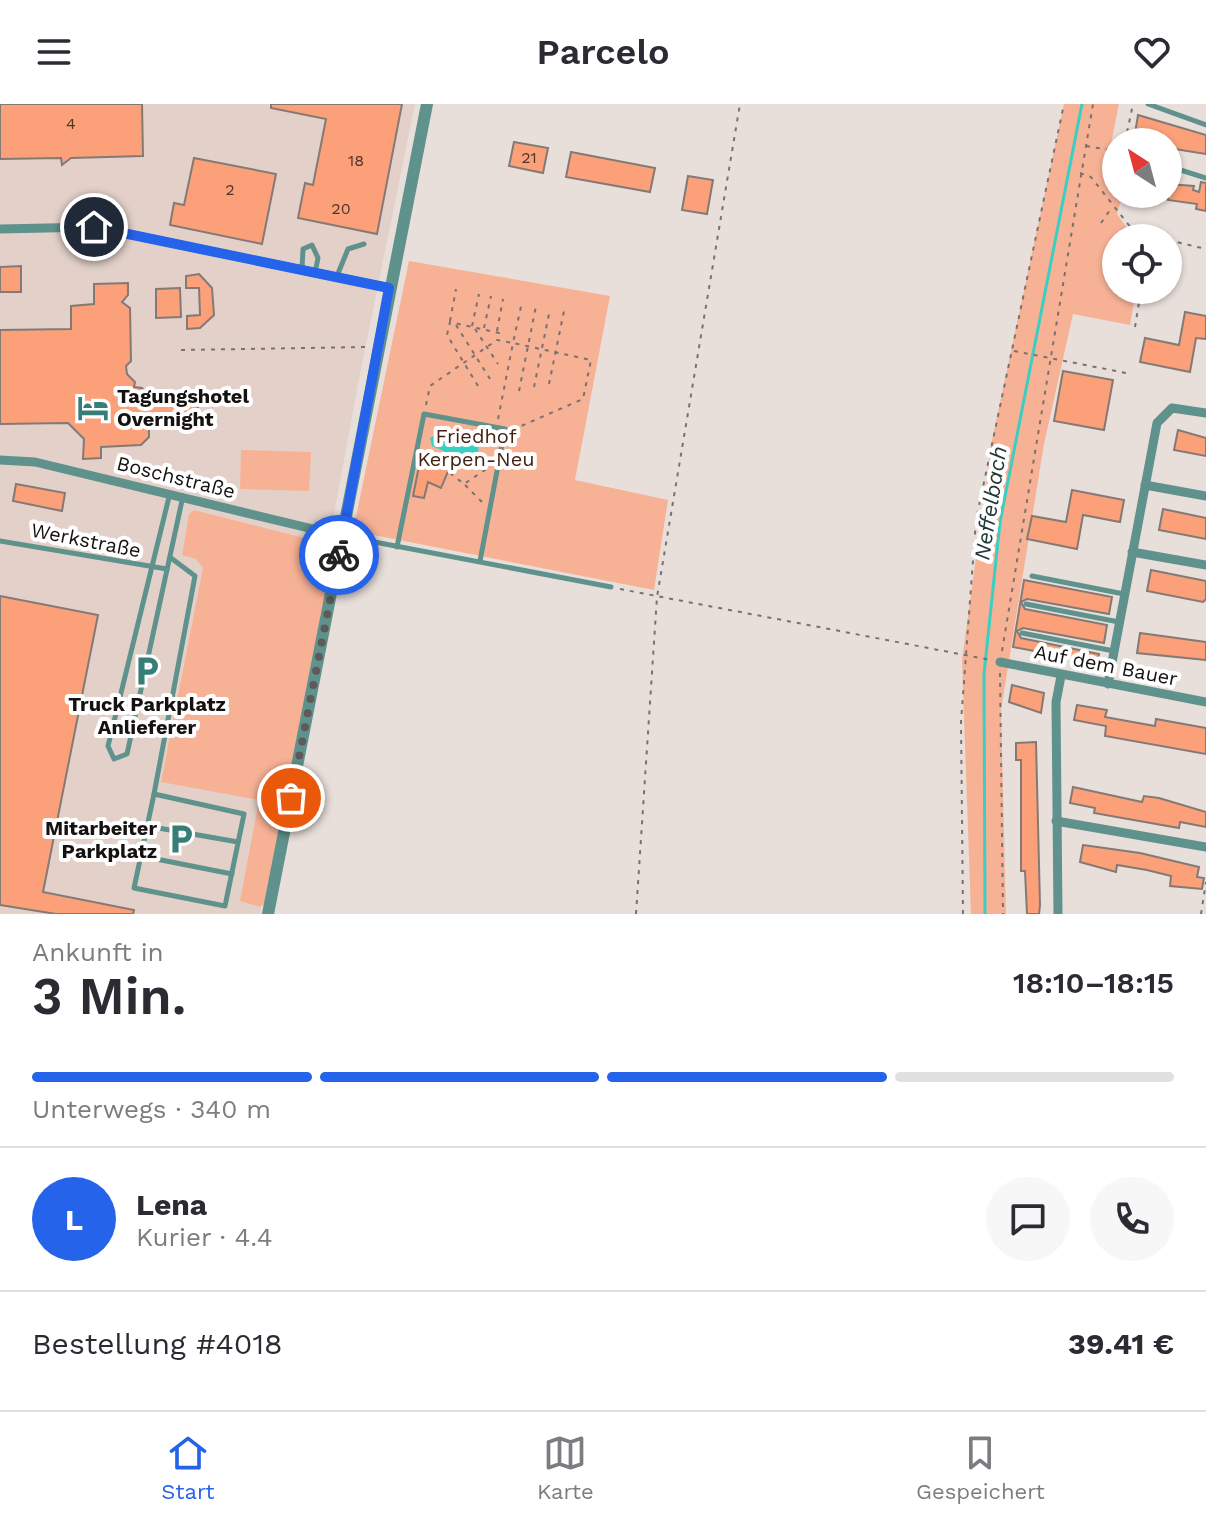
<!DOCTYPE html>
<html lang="de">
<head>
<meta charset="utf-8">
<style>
  body { margin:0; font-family:"Work Sans",sans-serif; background:#f7f7f7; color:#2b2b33; height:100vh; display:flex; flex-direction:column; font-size:30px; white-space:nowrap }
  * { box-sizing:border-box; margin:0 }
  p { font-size:26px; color:#7c7c81 }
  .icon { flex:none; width:44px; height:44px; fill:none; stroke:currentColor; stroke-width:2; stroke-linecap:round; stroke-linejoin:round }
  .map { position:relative; height:810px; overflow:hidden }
  .panel { display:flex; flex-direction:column; background:#fff; flex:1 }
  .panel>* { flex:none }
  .needle { width:52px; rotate:324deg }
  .tools { position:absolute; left:1102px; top:24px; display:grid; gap:16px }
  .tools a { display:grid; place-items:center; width:80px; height:80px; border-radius:50%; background:#fff; box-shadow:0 2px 6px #0004; font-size:40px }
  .pin { position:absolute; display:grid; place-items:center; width:68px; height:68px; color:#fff; margin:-34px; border:4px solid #fff; border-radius:50%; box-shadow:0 2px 8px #0007 }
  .courier { position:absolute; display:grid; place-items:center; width:80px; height:80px; margin:-40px; border:6px solid #2563eb; border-radius:50%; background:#fff; color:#222; box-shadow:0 2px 10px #0007 }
  .head em { font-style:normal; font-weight:600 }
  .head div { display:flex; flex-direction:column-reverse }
  .head { display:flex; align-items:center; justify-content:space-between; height:136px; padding:0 32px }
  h1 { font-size:52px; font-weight:600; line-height:60px }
  .bar { display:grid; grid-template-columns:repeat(4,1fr); gap:12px 8px; align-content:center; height:96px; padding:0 32px }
  .bar i { height:10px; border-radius:6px; background:#e1e1e2 }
  .bar .selected { background:#2563eb }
  .bar p { grid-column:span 4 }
  .line { display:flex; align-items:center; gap:20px; padding:0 32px; border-top:2px solid #e1e1e2 }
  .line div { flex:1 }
  .round { display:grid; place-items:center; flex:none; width:84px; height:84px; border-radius:42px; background:#f7f7f7 }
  header { display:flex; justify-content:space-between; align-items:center; height:104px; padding:0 32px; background:#fff; font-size:36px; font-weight:600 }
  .tabs { display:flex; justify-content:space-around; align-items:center; height:112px; border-top:2px solid #e1e1e2; background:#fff; font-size:22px; color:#7c7c81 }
  .tabs a { display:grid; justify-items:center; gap:4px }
  .tabs .selected { color:#2563eb }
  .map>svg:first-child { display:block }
</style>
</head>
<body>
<header><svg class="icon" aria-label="menu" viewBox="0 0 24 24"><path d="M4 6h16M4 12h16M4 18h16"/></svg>Parcelo<svg class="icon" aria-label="heart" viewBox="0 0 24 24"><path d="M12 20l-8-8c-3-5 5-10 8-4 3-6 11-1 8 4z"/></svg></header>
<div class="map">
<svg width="1206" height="810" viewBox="0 0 1206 810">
  <rect width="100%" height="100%" fill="#e8deda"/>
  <path fill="#e3d1c9" d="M0 0H415L358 280 260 810H0Z"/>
  <g fill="#f7b296">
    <path d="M1064 0H1119L1108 55 1116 58V90H1123L1117 110 1134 134H1116V186H1136L1130 221 1073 210 1044 340 1001 606 1006 810H971L962 556 992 336Z"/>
    <path d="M409 157 610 192 575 376 668 396 654 486 353 427Z"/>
    <path d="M241 346 311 348 309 387 240 385Z"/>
    <path d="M194 406 324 439 332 455 264 800 260 803 240 797 259 696 161 678 203 464 196 455 182 451 189 410Z"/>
  </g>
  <path fill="#39cfc2" d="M440 328 480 336 477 353 468 358 432 342 430 334Z"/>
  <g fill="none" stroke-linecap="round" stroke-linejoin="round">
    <path stroke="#39cfc2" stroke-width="3" d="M985 810 984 570 1000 418 1082 0"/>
  </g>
  <g fill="#fca079" stroke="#837a76" stroke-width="2">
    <path d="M0 0H142L143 52 71 54 62 61 61 54 0 55Z"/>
    <path d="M271 0H402L377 130 298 114 305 79 313 81 326 15 271 4Z"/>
    <path d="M1138 11 1206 31V50L1168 44V38L1135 29Z"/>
    <path d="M514 38 548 44 543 69 509 62Z"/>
    <path d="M571 48 655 64 650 88 566 73Z"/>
    <path d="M194 54 276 70 262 140 170 121 174 99 184 101Z"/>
    <path d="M688 72 713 76 707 110 682 106Z"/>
    <path d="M1201 78 1206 79V107L1196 105 1197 100 1168 96V80L1194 82 1193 86 1199 88Z"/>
    <path d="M21 162V188H0V163Z"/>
    <path d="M199 170 212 184 214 211 200 224 187 225V212L200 211 199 184H186V172Z"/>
    <path d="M128 179V191L122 198 130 204 131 257 126 262 127 270 135 278 134 283 142 284 148 291H184L198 300V309L186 318 149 319V333L141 341 101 343V354L83 355 84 335 68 319 0 320V226L71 225V202L94 200V180Z"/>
    <path d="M180 184 181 213 156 214V185Z"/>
    <path d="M1185 208 1206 212V235L1196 234 1190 268 1140 258 1145 234 1179 241Z"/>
    <path d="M1063 267 1113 276 1104 326 1054 317Z"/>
    <path d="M1178 326 1206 334V352L1174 346Z"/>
    <path d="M422 347 453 356 441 384 428 378 424 394 413 392Z"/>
    <path d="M16 380 65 389 62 407 13 397Z"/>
    <path d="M1072 386 1124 396 1120 418 1083 411 1077 445 1027 435 1032 412 1066 418Z"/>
    <path d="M1163 405 1206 414V435L1159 426Z"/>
    <path d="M1151 466 1206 477V495L1203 498 1147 487Z"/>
    <path d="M1024 476 1112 493 1109 510 1027 495 1021 498 1025 505 1107 521 1104 539 1023 524 1017 527 1021 534 1099 550 1097 559 1013 543Z"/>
    <path d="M0 492 98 511 43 788 134 806 133 810H56L0 801Z"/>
    <path d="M1140 529 1206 538V556L1137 549Z"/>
    <path d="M1012 581 1044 589 1041 609 1009 598Z"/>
    <path d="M1077 601 1107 606 1105 613 1155 622 1156 615 1206 624V650L1105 632 1106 622 1074 616Z"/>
    <path d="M1036 638 1040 801 1039 810H1027L1025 767H1021V656H1016V639Z"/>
    <path d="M1073 683 1142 698 1144 692 1159 694 1206 708V723L1180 718 1179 724 1094 709 1095 704 1070 699Z"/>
    <path d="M1083 741 1140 749 1199 763 1197 773 1204 774 1202 785 1170 782 1171 772 1147 766 1117 761 1116 768 1080 758Z"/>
  </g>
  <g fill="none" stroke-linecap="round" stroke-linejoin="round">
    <g stroke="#78726f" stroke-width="2" stroke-dasharray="4 6" stroke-linecap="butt">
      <path d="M1125 38 1133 0"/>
      <path d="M1086 42 1116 47"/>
      <path d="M1080 69 1091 73 1135 129 1158 134"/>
      <path d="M1101 119 1112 103"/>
      <path d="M1127 134 1134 130"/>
      <path d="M1168 136 1206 145"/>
      <path d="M450 217 456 185"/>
      <path d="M456 221 490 275"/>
      <path d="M472 222 479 190"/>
      <path d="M1135 223 1141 186"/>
      <path d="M484 224 491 192"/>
      <path d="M475 225 498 260"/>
      <path d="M497 227 503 195"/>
      <path d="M181 246 368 243"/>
      <path d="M1014 247 1126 269"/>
      <path d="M549 280 564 207"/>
      <path d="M478 282 447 231 450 218 499 229 498 236"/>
      <path d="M534 283 550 205"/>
      <path d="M519 287 536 202"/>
      <path d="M426 301 430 282 497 236 513 239 522 198"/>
      <path d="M498 315 513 239 591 256 583 295 512 326"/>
      <path d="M450 369 464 380 488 364"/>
      <path d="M465 381 483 399"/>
      <path d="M620 485 991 556"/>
      <path d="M1002 547 1093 0"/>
      <path d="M1000 569 1003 810"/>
      <path d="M636 810 657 493 740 0"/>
      <path d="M963 810 961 618 976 416 1064 0"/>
      <path d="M1201 810 1206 778"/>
    </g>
    <g stroke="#5f928c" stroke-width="5">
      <path d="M1148 0 1206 21"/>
      <path d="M1168 62 1206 74"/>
      <path d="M302 165 303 145 312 141 318 154 315 169"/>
      <path d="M337 172 348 145 364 140"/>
      <path d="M170 389 108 642 114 655 127 650 183 392"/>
      <path d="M343 432 611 483"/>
      <path d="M0 437 167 465"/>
      <path d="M397 443 424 310 505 325 480 457"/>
      <path d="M1032 472 1124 490"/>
      <path d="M1026 500 1119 518"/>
      <path d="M1022 529 1114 547"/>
      <path d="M154 690 244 710 225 802 134 784Z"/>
      <path d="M154 690 195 472 171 454"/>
      <path d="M147 722 238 738"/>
      <path d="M141 752 232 770"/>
    </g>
    <g stroke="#5f928c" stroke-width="9">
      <path d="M0 125 94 123 389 184"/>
      <path d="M0 356 35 358 342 432"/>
      <path d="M1145 381 1206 392"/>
      <path d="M1132 448 1206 461"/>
      <path d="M1000 558 1206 598"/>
      <path d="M1108 580 1157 319 1172 304 1206 309"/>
      <path d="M1056 717 1206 743"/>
      <path d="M1058 810 1056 598 1061 572"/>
    </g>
    <path stroke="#5f928c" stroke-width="12" d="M268 810 427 0"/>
  </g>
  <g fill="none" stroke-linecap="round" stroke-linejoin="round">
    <path stroke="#5f5957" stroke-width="8" stroke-dasharray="0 14.4" d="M291 694 339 451"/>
    <path stroke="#2563eb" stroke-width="10" d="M94 123 389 184 339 451"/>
  </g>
  <defs>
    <symbol id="hotel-bare" viewBox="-9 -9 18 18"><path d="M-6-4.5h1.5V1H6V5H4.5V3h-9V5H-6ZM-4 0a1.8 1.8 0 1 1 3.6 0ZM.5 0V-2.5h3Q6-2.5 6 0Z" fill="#377e77" stroke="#fff" stroke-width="2.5" paint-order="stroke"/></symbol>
    <symbol id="parking-bare" viewBox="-9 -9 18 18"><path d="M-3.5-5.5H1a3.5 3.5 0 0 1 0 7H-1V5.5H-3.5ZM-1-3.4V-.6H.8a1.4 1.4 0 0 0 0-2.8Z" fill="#377e77" stroke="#fff" stroke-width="2.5" paint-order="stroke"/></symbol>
  </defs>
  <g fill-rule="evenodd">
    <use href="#hotel-bare" x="71" y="282" width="44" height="44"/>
    <use href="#parking-bare" x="125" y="545" width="44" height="44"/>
    <use href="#parking-bare" x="159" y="713" width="44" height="44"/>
  </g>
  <g text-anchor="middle" stroke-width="8" stroke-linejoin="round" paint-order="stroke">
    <g font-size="16" fill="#4f352a">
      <text x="71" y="25">4</text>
      <text x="529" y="59">21</text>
      <text x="356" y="62">18</text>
      <text x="230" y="91">2</text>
      <text x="341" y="110">20</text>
    </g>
    <g font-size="20" font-weight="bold" fill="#151110" stroke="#fff" text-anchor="start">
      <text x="117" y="299">Tagungshotel<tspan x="117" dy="23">Overnight</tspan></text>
      <text x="147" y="607" text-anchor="middle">Truck Parkplatz<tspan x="147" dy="23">Anlieferer</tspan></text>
      <text x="157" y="731" text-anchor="end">Mitarbeiter<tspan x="157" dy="23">Parkplatz</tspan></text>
    </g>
    <g font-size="20" fill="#442010" stroke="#fff">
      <text x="476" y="339">Friedhof<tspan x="476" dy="23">Kerpen-Neu</tspan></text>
    </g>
    <g font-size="20" fill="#151110" stroke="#fff">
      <text transform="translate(176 373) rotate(14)" y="7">Boschstraße</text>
      <text transform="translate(86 436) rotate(11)" y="7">Werkstraße</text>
      <text transform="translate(1106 561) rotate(11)" y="7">Auf dem Bauer</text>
    </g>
    <g font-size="22" font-style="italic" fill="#213936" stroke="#fff">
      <text transform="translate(990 399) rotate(-81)" y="8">Neffelbach</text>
    </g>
  </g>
</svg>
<div class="tools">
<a><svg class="needle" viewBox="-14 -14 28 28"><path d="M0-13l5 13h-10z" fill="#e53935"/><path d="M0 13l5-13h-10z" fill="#7c7c81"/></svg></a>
<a><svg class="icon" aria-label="locate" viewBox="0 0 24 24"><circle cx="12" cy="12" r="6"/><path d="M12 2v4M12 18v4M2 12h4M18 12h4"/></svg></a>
</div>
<div class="pin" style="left:291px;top:694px;background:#ea580c"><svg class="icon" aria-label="bag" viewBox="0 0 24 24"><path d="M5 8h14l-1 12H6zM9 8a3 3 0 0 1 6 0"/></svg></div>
<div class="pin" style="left:94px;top:123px;background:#1f2937"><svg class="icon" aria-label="home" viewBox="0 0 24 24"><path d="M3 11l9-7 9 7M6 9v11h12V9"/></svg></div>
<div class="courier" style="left:339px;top:451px"><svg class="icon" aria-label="bike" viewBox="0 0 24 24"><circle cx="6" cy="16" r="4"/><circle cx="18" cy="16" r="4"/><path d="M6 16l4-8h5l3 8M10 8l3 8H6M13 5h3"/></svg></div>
</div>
<section class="panel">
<div class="head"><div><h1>3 Min.</h1><p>Ankunft in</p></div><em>18:10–18:15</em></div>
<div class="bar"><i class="selected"></i><i class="selected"></i><i class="selected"></i><i></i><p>Unterwegs · 340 m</p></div>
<div class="line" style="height:144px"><b class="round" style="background:#2563eb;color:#fff">L</b><div><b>Lena</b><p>Kurier · 4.4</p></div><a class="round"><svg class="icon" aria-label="chat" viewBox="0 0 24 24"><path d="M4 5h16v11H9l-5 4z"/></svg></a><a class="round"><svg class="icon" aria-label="phone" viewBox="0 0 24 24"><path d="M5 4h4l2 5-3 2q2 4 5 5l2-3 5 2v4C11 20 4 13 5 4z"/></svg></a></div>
<div class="line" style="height:104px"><div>Bestellung #4018</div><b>39.41 €</b></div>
</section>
<nav class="tabs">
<a class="selected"><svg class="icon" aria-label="home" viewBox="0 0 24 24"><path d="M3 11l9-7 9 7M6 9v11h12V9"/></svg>Start</a>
<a><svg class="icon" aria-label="map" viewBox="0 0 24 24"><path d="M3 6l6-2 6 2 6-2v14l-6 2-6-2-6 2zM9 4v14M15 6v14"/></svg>Karte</a>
<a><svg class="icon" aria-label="saved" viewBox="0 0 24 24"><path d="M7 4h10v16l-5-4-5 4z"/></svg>Gespeichert</a>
</nav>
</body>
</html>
